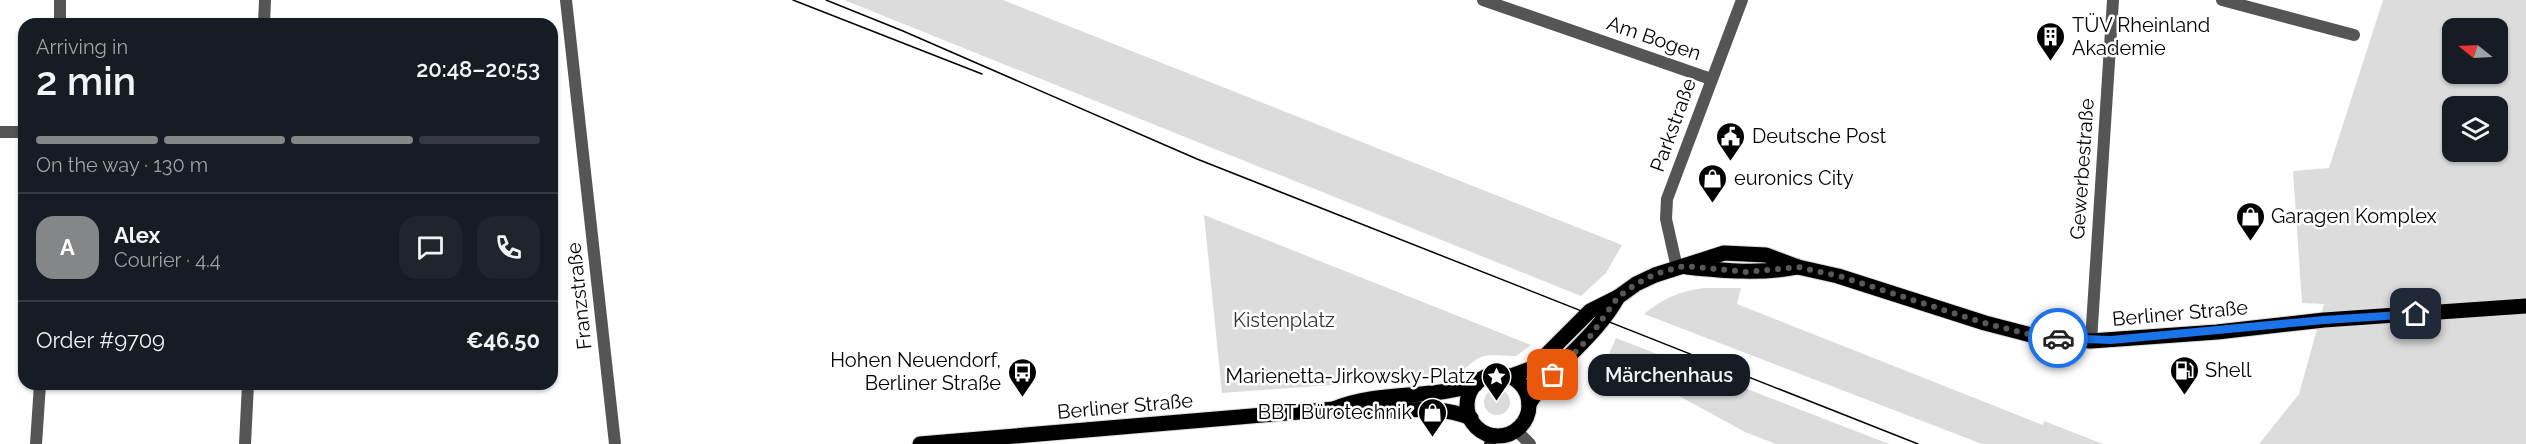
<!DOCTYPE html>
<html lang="en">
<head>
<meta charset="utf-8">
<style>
  body { margin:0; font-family:Raleway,sans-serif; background:#20242c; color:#f1f3f6; height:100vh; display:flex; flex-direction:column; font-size:22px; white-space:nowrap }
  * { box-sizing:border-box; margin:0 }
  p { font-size:20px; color:#9ea1a6 }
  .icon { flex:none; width:33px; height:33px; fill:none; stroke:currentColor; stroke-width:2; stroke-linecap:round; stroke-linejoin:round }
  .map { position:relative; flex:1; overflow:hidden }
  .drawer { position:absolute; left:18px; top:18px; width:540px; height:372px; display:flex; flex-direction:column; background:#171b24; border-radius:18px; box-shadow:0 2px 4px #0004 }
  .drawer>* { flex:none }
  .needle { width:39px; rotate:288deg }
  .fabs { position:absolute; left:2442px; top:18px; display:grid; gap:12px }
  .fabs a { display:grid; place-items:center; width:66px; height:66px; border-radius:12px; background:#171b24; box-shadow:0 2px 4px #0004; font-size:30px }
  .pin { position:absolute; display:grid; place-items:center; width:51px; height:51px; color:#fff; margin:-26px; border-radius:12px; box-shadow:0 3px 9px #0006 }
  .courier { position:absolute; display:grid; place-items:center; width:60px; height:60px; margin:-30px; border:4px solid #1a73e8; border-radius:50%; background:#fff; color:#222; box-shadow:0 2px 8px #0007 }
  .bubble { position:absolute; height:42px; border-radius:18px; background:#171b24; box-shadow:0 2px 4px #0004; font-size:20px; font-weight:600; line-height:42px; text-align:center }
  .head em { font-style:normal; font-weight:600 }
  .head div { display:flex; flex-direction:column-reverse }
  .head { display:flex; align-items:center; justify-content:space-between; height:102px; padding:0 18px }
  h1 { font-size:39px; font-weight:600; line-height:45px }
  .bar { display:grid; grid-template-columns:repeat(4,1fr); gap:9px 6px; align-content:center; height:72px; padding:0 18px }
  .bar i { height:8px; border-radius:4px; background:#363941 }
  .bar .current { background:#858687 }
  .bar p { grid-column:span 4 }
  .line { display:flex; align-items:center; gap:15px; padding:0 18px; border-top:2px solid #363941 }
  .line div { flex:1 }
  .round { display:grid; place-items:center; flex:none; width:63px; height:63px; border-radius:18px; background:#20242c }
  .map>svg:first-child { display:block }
</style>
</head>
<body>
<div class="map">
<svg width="2526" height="444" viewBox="0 0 2526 444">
  <rect width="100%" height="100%" fill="#fff"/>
  <g fill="#dcdcdc" fill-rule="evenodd">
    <path d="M844 0H1003L1622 245 1606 273 1581 296Z"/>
    <path d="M2383 0H2526V444H2259L2299 394 2324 304 2302 303 2293 171 2329 168ZM2452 28H2498V74H2452ZM2452 106H2498V152H2452Z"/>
    <path d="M1204 215 1531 345 1516 356C1479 355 1485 351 1456 376L1222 393Z"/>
    <path d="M1704 288H1741L1737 304 2043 425 2044 421 2103 444H1982L1644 314C1662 299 1680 291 1704 288Z"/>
    <path d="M1616 338 1889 444H1776L1745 432 1617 362 1609 354Z"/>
    <circle cx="1497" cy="402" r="13"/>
  </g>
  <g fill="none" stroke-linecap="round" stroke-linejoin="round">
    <defs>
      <g id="primary">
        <path d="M1687 267C1725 271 1761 274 1798 267"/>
        <circle cx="1498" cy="405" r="31"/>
        <path d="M1511 376 1533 368 1590 311 1618 297 1636 284 1655 275 1724 253 1766 255 1798 267 1838 276 1985 323 2035 336 2091 341 2217 332 2324 320 2526 306"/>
        <path d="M1529 404C1552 365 1595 339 1618 297"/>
        <path d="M1334 409C1379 390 1430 400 1476 384"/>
        <path d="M920 444 1334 409C1378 417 1430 400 1471 418"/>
      </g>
    </defs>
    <use href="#primary" stroke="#dbdbdb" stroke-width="17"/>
    <g stroke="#555" stroke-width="12">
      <path d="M566 0 615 444"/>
      <path d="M1483 0 1711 79"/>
      <path d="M2222 0 2354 35"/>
      <path d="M60 24V0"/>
      <path d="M264 24 265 0"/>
      <path d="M0 132H24"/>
      <path d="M1677 268 1666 219 1667 199 1742 0"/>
      <path d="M2091 341 2113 0"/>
      <path d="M1516 430 1530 444"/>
      <path d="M36 444 40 384"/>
      <path d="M245 444 248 384"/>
    </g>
    <path stroke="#222" stroke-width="12" d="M1490 444 1492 435"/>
    <use href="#primary" stroke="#000" stroke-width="15"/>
    <g stroke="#000" stroke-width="1.5">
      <path d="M793 0 982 74"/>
      <path d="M826 0 903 31 1197 159 1918 444"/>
    </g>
  </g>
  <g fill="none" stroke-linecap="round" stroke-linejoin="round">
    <path stroke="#595959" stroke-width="6" stroke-dasharray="0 10.8" d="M1553 375 1589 338 1618 297 1636 284 1655 274 1684 266 1747 272 1798 267 1839 276 1984 323 2036 336 2058 338"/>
    <path stroke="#1a73e8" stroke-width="8" d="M2058 338 2111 340 2324 320 2416 314"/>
  </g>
  <defs>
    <symbol id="building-pin" viewBox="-11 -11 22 30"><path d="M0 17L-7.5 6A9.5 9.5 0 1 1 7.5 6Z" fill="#000" stroke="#fff"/><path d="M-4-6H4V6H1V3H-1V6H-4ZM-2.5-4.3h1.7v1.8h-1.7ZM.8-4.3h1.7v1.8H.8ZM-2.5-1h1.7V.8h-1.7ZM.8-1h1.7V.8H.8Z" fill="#fff"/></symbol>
    <symbol id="civic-pin" viewBox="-11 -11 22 30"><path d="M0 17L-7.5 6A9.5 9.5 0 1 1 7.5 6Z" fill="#000" stroke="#fff"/><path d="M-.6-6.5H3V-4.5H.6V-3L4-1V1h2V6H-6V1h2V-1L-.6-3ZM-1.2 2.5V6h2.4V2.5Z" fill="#fff"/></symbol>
    <symbol id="shop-pin" viewBox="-11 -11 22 30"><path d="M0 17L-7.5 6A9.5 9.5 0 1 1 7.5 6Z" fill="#000" stroke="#fff"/><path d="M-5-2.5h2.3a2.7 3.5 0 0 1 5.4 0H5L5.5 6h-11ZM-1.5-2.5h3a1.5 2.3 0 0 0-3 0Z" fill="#fff"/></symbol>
    <symbol id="fuel-pin" viewBox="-11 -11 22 30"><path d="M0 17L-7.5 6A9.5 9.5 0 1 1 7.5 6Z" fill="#000" stroke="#fff"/><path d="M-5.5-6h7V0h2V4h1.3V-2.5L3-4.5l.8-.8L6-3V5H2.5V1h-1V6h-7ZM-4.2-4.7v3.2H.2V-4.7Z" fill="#fff"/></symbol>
    <symbol id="bus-pin" viewBox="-11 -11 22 30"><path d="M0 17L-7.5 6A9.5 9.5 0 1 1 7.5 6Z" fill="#000" stroke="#fff"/><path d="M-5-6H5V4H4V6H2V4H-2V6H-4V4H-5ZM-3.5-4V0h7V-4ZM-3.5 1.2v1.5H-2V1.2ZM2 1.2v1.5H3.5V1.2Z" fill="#fff"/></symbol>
    <symbol id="sight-pin" viewBox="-11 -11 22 30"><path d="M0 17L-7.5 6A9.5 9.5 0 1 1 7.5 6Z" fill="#000" stroke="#fff"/><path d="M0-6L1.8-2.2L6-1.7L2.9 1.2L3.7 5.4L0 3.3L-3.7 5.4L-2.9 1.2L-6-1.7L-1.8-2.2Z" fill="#fff"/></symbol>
  </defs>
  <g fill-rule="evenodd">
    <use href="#building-pin" x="2034" y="20" width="33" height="45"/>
    <use href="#civic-pin" x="1714" y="120" width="33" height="45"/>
    <use href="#shop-pin" x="1696" y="162" width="33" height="45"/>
    <use href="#shop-pin" x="2234" y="200" width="33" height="45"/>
    <use href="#fuel-pin" x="2168" y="354" width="33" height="45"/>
    <use href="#bus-pin" x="1006" y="356" width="33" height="45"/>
    <use href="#sight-pin" x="1480" y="360" width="33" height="45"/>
    <use href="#shop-pin" x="1416" y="396" width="33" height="45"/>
  </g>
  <g text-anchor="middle" stroke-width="5" stroke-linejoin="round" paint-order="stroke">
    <g font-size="20" fill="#000" stroke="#fff" text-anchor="start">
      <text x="2072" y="32">TÜV Rheinland<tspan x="2072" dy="23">Akademie</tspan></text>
      <text x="1752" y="143">Deutsche Post</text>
      <text x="1734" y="185">euronics City</text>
      <text x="2271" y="223">Garagen Komplex</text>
      <text x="1001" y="367" text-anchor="end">Hohen Neuendorf,<tspan x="1001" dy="23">Berliner Straße</tspan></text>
      <text x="2205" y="377">Shell</text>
      <text x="1475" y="383" text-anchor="end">Marienetta-Jirkowsky-Platz</text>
      <text x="1412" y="419" text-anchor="end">BBT Bürotechnik</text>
    </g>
    <g font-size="20" fill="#000" stroke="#fff">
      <text transform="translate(1654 38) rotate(19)" y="7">Am Bogen</text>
      <text transform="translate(1673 125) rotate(-70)" y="7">Parkstraße</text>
      <text transform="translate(2082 169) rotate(-86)" y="7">Gewerbestraße</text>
      <text transform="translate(579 296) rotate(-96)" y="7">Franzstraße</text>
      <text transform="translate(2180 313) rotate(-5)" y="7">Berliner Straße</text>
      <text transform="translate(1125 406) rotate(-5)" y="7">Berliner Straße</text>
    </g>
    <g font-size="20" fill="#333" stroke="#fff">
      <text x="1284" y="327">Kistenplatz</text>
    </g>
  </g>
</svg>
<div class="fabs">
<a><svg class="needle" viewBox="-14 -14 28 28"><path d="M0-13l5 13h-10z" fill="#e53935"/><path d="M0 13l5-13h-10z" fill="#9ea1a6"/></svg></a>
<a><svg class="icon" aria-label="layers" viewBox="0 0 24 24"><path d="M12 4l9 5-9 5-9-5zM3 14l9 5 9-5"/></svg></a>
</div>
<div class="pin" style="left:1553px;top:375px;background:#ea580c"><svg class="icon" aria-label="bag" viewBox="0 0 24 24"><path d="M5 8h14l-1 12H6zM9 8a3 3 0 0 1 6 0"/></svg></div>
<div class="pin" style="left:2416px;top:314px;background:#1f2937"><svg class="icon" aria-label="home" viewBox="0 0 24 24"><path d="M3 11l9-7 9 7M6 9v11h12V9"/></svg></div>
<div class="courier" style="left:2058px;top:338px"><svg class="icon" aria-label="car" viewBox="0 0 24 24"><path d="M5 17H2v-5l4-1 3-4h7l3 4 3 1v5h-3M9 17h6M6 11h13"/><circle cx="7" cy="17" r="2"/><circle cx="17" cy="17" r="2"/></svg></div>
<div class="bubble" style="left:1588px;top:354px;width:162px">Märchenhaus</div>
<section class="drawer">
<div class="head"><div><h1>2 min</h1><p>Arriving in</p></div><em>20:48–20:53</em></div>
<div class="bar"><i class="current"></i><i class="current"></i><i class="current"></i><i></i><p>On the way · 130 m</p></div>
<div class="line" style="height:108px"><b class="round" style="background:#858687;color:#fff">A</b><div><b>Alex</b><p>Courier · 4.4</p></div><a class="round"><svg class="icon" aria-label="chat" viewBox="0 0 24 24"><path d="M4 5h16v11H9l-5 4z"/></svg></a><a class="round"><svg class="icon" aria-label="phone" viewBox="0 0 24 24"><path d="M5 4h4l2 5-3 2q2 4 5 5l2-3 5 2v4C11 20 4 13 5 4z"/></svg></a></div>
<div class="line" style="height:78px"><div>Order #9709</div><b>€46.50</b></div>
</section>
</div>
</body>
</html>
